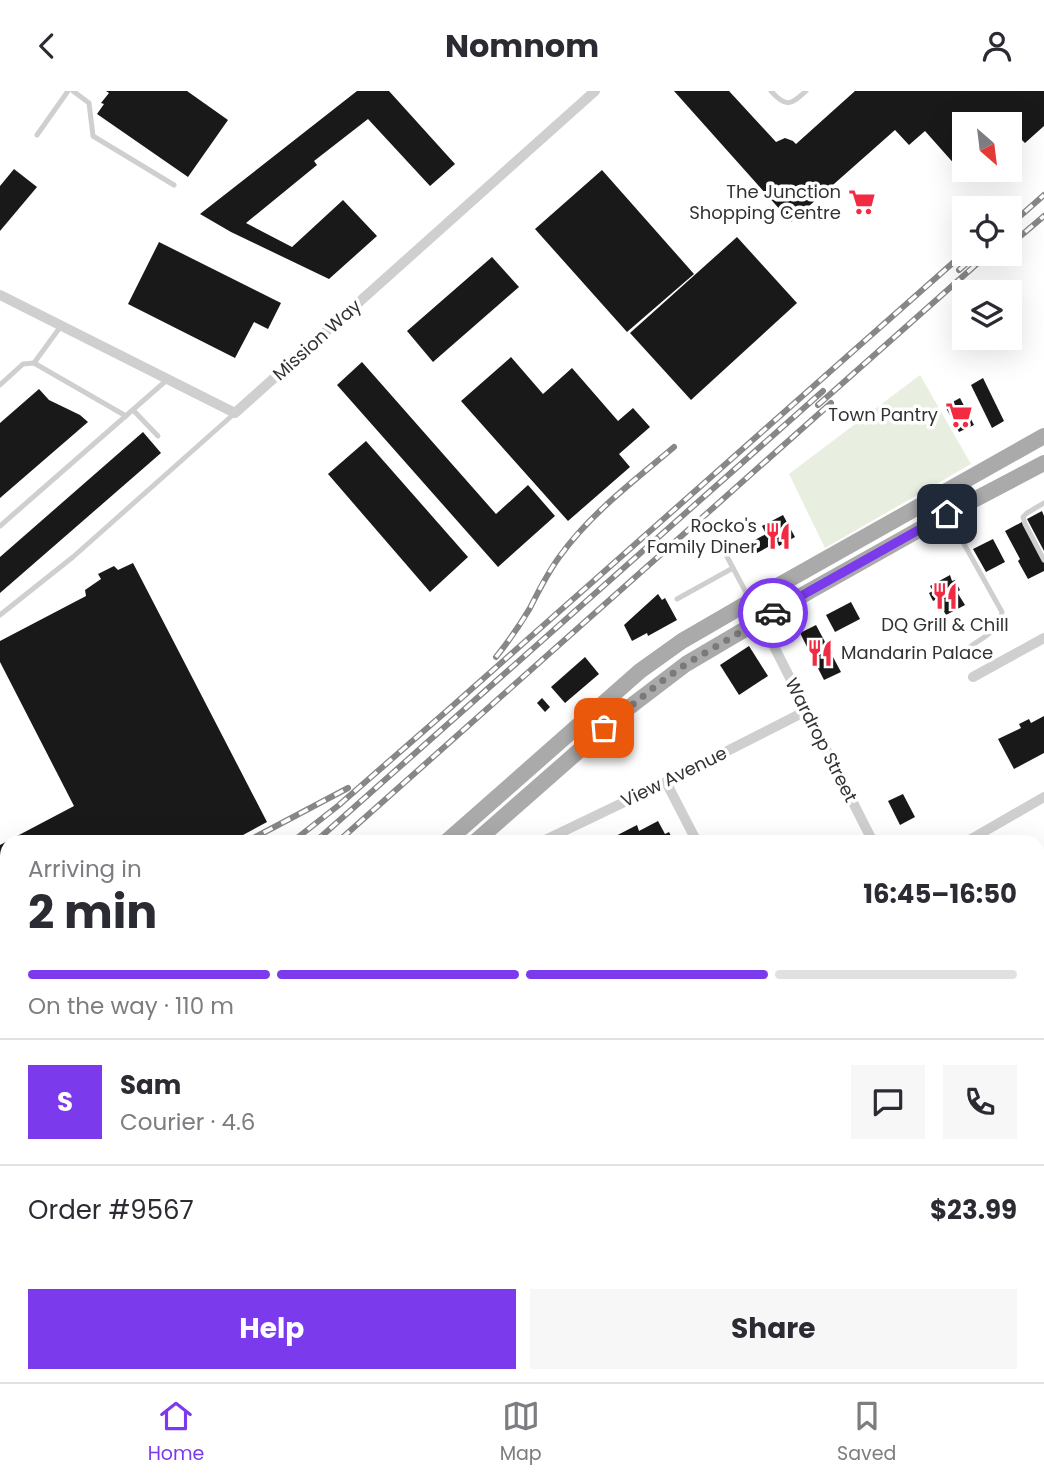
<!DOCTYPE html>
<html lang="en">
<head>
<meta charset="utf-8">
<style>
  body { margin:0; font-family:Poppins,sans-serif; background:#f7f7f7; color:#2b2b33; height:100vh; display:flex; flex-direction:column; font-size:26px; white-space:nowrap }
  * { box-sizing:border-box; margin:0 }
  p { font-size:23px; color:#7c7c81 }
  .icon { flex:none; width:38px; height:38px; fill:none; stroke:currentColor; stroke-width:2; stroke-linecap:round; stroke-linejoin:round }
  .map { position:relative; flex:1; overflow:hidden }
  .side { position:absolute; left:0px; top:744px; width:1045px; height:548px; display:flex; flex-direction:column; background:#fff; border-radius:21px 21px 0 0; box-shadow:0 7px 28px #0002 }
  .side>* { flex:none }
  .needle { width:46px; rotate:152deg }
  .tools { position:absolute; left:952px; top:21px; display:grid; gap:14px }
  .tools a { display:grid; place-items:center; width:70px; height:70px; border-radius:0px; background:#fff; box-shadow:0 7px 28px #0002; font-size:35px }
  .pin { position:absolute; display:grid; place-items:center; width:60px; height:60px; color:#fff; margin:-30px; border-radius:14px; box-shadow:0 4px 10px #0006 }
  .courier { position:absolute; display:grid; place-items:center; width:70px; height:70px; margin:-35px; border:5px solid #7c3aed; border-radius:50%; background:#fff; color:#222; box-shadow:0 2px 9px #0007 }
  .overview em { font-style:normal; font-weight:700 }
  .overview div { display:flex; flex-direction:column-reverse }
  .overview { display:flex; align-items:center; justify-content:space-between; height:119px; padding:0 28px }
  h1 { font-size:46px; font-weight:700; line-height:52px }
  .bar { display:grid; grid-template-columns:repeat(4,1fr); gap:10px 7px; align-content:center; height:84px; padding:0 28px }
  .bar i { height:9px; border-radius:5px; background:#e1e1e2 }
  .bar .on { background:#7c3aed }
  .bar p { grid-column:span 4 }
  .line { display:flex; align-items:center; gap:18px; padding:0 28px; border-top:2px solid #e1e1e2 }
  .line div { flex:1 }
  .round { display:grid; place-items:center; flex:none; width:74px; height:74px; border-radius:0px; background:#f7f7f7 }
  .cta { display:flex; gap:14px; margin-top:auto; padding:14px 28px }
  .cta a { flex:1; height:80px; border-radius:0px; background:#7c3aed; color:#fff; font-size:28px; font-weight:700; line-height:80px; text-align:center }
  .cta a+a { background:#f7f7f7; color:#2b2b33 }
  header { display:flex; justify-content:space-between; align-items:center; height:91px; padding:0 28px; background:#fff; font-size:32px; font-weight:700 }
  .tab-bar { display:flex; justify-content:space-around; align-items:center; height:98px; border-top:2px solid #e1e1e2; background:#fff; font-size:19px; color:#7c7c81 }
  .tab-bar a { display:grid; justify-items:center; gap:4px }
  .tab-bar .on { color:#7c3aed }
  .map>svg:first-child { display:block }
</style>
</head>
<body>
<header><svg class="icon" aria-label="back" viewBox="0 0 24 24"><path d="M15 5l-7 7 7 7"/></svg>Nomnom<svg class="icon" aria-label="person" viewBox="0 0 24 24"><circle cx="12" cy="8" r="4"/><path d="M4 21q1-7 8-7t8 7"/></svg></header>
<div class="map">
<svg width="1044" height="1291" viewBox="0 0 1044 1291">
  <rect width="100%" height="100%" fill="#fff"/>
  <path fill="#e9efe0" d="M920 284 971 373 825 457 789 383Z"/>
  <g fill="#191919">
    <path d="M106 0H187L228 29 188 86 97 23 104 13 101 12 109 2Z"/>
    <path d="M357 0H389L455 73 430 95 368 28 314 70 317 74 246 132 292 156 343 109 377 145 329 188 231 141 200 123Z"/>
    <path d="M674 0H729L776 51 785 47 793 50 796 53 855 0H1044V35L1025 52 1014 41 1010 45V33H964V79H972L965 85 925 40 909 54 895 39 791 131Z"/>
    <path d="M14 78 37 96 0 140V95Z"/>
    <path d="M602 79 694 183 627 241 535 138Z"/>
    <path d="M737 146 797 212 691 309 630 242Z"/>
    <path d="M159 151 281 212 268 238 254 231 235 267 128 213Z"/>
    <path d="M492 166 519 196 433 271 407 240Z"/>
    <path d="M511 266 543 303 572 277 618 330 633 317 650 336 619 363 630 376 568 430 461 310Z"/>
    <path d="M362 271 496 423 528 394 555 425 498 476 337 294Z"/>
    <path d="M983 287 1004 330 992 337 971 294Z"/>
    <path d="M39 298 49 309 80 324 88 331 0 407V332Z"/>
    <path d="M960 307 974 334 959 341 945 315Z"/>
    <path d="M143 341 161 362 0 502V466Z"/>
    <path d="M366 350 468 466 430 501 328 383Z"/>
    <path d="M1042 420 1044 425V460L1027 428Z"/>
    <path d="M783 424 795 446 779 455 777 451 757 462 751 451 766 443 762 435Z"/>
    <path d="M1022 431 1044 472V480L1028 488 1018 470 1020 468 1005 440Z"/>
    <path d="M993 448 1005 471 986 481 973 458Z"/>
    <path d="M133 472 267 731 230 751H7V870L0 873V754L74 715 0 571V550L86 505 85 499 101 488 98 483 114 475 118 479Z"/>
    <path d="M950 484 952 490 955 489 960 499 957 501 965 514 946 524 937 508 933 510 929 502 933 500 930 495Z"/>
    <path d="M658 503 662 509 665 507 677 529 648 545 647 542 632 550 624 534Z"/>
    <path d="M851 511 860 528 835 541 826 524Z"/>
    <path d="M816 534 841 581 824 589 800 542Z"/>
    <path d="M749 555 768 585 739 604 720 574Z"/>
    <path d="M585 566 599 583 565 612 551 596Z"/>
    <path d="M542 607 550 616 545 621 537 612Z"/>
    <path d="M1044 625V662L1014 678 998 648 1021 637 1019 633 1029 628 1031 632Z"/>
    <path d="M903 703 915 726 900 734 888 710Z"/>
    <path d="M658 730 665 743 669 741 674 751H604L637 734 639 740Z"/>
    <path d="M1044 800V896L1038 893V841L1042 831 1038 829V814Z"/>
    <path d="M1041 1166 1044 1171V1201L1038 1190V1168Z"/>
    <path d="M7 1194V1227L0 1214V1197Z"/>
    <path d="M7 1274V1284H46L50 1291H0V1277Z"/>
    <path d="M257 1284H273L276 1291H260Z"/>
    <path d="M425 1284H453L447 1288 448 1291H429Z"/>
    <path d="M585 1284H595L599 1291H584L581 1287Z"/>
    <path d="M631 1284H656L659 1291H634Z"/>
    <path d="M818 1284H827L830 1291H815L813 1288Z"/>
    <path d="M830 1284H845L848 1291H833Z"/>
    <path d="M852 1284H868L870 1289 867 1291H855Z"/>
    <path d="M1014 1284H1038L1041 1291H1018Z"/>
  </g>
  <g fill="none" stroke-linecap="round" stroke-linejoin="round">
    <g stroke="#cfcfcf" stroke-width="5">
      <path d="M73 0 89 12 93 45 174 94"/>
      <path d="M771 0C786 17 791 14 806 0"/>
      <path d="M37 44 68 0"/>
      <path d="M34 272 61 235"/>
      <path d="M0 294 23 273 34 272 126 325"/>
      <path d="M133 319 158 345"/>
      <path d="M1044 412 1027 422 1023 426 1025 433 1044 469"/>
      <path d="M949 426 1002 521C1000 539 984 546 971 555"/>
      <path d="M0 435 168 288"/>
      <path d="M724 460 749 507"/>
      <path d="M677 508 733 477"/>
      <path d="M0 524 73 466 235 322"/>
      <path d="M1038 1242 1044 1239"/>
      <path d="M141 1291 154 1284"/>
      <path d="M546 1291 557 1284"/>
      <path d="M943 1291 955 1284"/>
    </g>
    <g stroke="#cfcfcf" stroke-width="10">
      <path d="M0 204 235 322 595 0"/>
      <path d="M751 510 873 751"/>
      <path d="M973 586 1044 547"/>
      <path d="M666 691 697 751"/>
      <path d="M541 751 666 691 806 620"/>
      <path d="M966 751 1044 706"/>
      <path d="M1038 1133 1044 1130"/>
      <path d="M387 1284 391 1291"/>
      <path d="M677 1284 681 1291"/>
      <path d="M974 1284 977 1291"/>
      <path d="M353 1291 366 1284"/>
      <path d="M738 1291 750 1284"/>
    </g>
    <path stroke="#cfcfcf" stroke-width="12" d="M83 1284 86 1291"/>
    <g stroke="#aaa" stroke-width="16">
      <path d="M446 751 640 580 682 550 751 510 1044 345"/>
      <path d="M475 751 623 621 686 573 808 501 947 423 1044 372"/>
      <path d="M0 1148 7 1142"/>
      <path d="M0 1255 7 1251"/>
    </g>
    <defs>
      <g id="rail">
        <path d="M1010 134 1044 104"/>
        <path d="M1010 154 1044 125"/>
        <path d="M959 179 977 163"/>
        <path d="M818 314 988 163"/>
        <path d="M496 566C508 551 520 534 530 517 539 499 548 481 560 465 591 422 634 390 674 356"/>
        <path d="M342 747 831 312"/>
        <path d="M246 751 348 697"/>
        <path d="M292 751 339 714 449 618 964 162"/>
        <path d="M315 751 823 300"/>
        <path d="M0 878 7 875"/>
        <path d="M0 941 7 938"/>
        <path d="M0 973 7 969"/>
        <path d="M0 991 7 985"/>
        <path d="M0 1041 7 1035"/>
      </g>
    </defs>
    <use href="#rail" stroke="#878787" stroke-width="6"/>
    <use href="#rail" stroke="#fff" stroke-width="3.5" stroke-dasharray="10" stroke-linecap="butt"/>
  </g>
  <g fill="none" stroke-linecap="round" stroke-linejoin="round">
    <path stroke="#7a7a7a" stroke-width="7" stroke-dasharray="0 12.6" d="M604 637 658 593 686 573 773 522"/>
    <path stroke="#7c3aed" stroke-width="9" d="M773 522 808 501 947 423"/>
  </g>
  <defs>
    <symbol id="supermarket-bare" viewBox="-9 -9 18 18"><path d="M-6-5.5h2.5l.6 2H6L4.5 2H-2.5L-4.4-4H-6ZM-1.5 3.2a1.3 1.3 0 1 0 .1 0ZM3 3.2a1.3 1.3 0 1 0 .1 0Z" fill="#f22b42" stroke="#fff" stroke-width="2.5" paint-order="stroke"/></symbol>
    <symbol id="restaurant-bare" viewBox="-9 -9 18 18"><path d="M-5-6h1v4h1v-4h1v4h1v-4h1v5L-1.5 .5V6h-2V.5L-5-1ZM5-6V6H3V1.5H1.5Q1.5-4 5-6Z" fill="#f22b42" stroke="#fff" stroke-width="2.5" paint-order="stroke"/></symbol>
  </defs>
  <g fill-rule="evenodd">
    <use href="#supermarket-bare" x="843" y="92" width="38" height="38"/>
    <use href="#supermarket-bare" x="940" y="305" width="38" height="38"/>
    <use href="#restaurant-bare" x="759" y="426" width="38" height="38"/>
    <use href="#restaurant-bare" x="926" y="486" width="38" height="38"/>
    <use href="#restaurant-bare" x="801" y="543" width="38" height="38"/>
  </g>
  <g text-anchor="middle" stroke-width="7" stroke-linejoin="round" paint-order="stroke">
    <g font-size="18" fill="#323232" stroke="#fff" text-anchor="end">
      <text x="841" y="107">The Junction<tspan x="841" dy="21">Shopping Centre</tspan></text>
      <text x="938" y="330">Town Pantry</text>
      <text x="757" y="441">Rocko's<tspan x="757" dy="21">Family Diner</tspan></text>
      <text x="945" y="540" text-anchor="middle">DQ Grill &amp; Chill</text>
      <text x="841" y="568" text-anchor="start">Mandarin Palace</text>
    </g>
    <g font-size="18" fill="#323232" stroke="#fff">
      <text transform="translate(317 249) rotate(-42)" y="6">Mission Way</text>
      <text transform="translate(821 649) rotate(63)" y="6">Wardrop Street</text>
      <text transform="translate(674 686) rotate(-26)" y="6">View Avenue</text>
    </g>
  </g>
</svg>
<div class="tools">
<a><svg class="needle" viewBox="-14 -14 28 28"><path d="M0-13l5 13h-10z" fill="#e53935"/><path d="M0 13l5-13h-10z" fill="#7c7c81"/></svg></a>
<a><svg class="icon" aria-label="locate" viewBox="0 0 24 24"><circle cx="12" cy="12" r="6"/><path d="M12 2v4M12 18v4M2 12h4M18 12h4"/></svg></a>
<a><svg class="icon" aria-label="layers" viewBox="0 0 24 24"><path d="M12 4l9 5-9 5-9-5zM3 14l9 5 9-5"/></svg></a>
</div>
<div class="pin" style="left:604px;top:637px;background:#ea580c"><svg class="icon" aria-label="bag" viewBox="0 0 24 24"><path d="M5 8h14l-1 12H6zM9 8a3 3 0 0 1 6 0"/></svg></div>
<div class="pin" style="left:947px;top:423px;background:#1f2937"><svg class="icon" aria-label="home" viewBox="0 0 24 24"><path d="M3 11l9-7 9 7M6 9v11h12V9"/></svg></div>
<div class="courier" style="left:773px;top:522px"><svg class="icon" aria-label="car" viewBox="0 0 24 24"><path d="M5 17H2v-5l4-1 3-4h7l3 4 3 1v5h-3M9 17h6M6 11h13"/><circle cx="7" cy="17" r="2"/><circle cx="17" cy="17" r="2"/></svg></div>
<section class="side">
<div class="overview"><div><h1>2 min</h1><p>Arriving in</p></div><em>16:45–16:50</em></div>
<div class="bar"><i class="on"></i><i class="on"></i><i class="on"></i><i></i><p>On the way · 110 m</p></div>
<div class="line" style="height:126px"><b class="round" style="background:#7c3aed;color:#fff">S</b><div><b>Sam</b><p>Courier · 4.6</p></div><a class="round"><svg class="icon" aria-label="chat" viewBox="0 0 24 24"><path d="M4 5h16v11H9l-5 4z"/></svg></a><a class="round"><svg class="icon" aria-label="phone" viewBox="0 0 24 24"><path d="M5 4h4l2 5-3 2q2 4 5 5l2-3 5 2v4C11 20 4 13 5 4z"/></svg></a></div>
<div class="line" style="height:91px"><div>Order #9567</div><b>$23.99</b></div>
<div class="cta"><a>Help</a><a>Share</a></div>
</section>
</div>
<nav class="tab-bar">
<a class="on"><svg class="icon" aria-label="home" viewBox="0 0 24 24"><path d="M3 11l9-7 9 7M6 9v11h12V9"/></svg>Home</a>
<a><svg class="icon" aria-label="map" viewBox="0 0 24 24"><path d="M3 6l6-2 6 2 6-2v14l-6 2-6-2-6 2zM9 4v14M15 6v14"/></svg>Map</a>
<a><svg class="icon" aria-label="saved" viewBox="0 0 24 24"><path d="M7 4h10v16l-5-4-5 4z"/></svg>Saved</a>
</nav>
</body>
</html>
